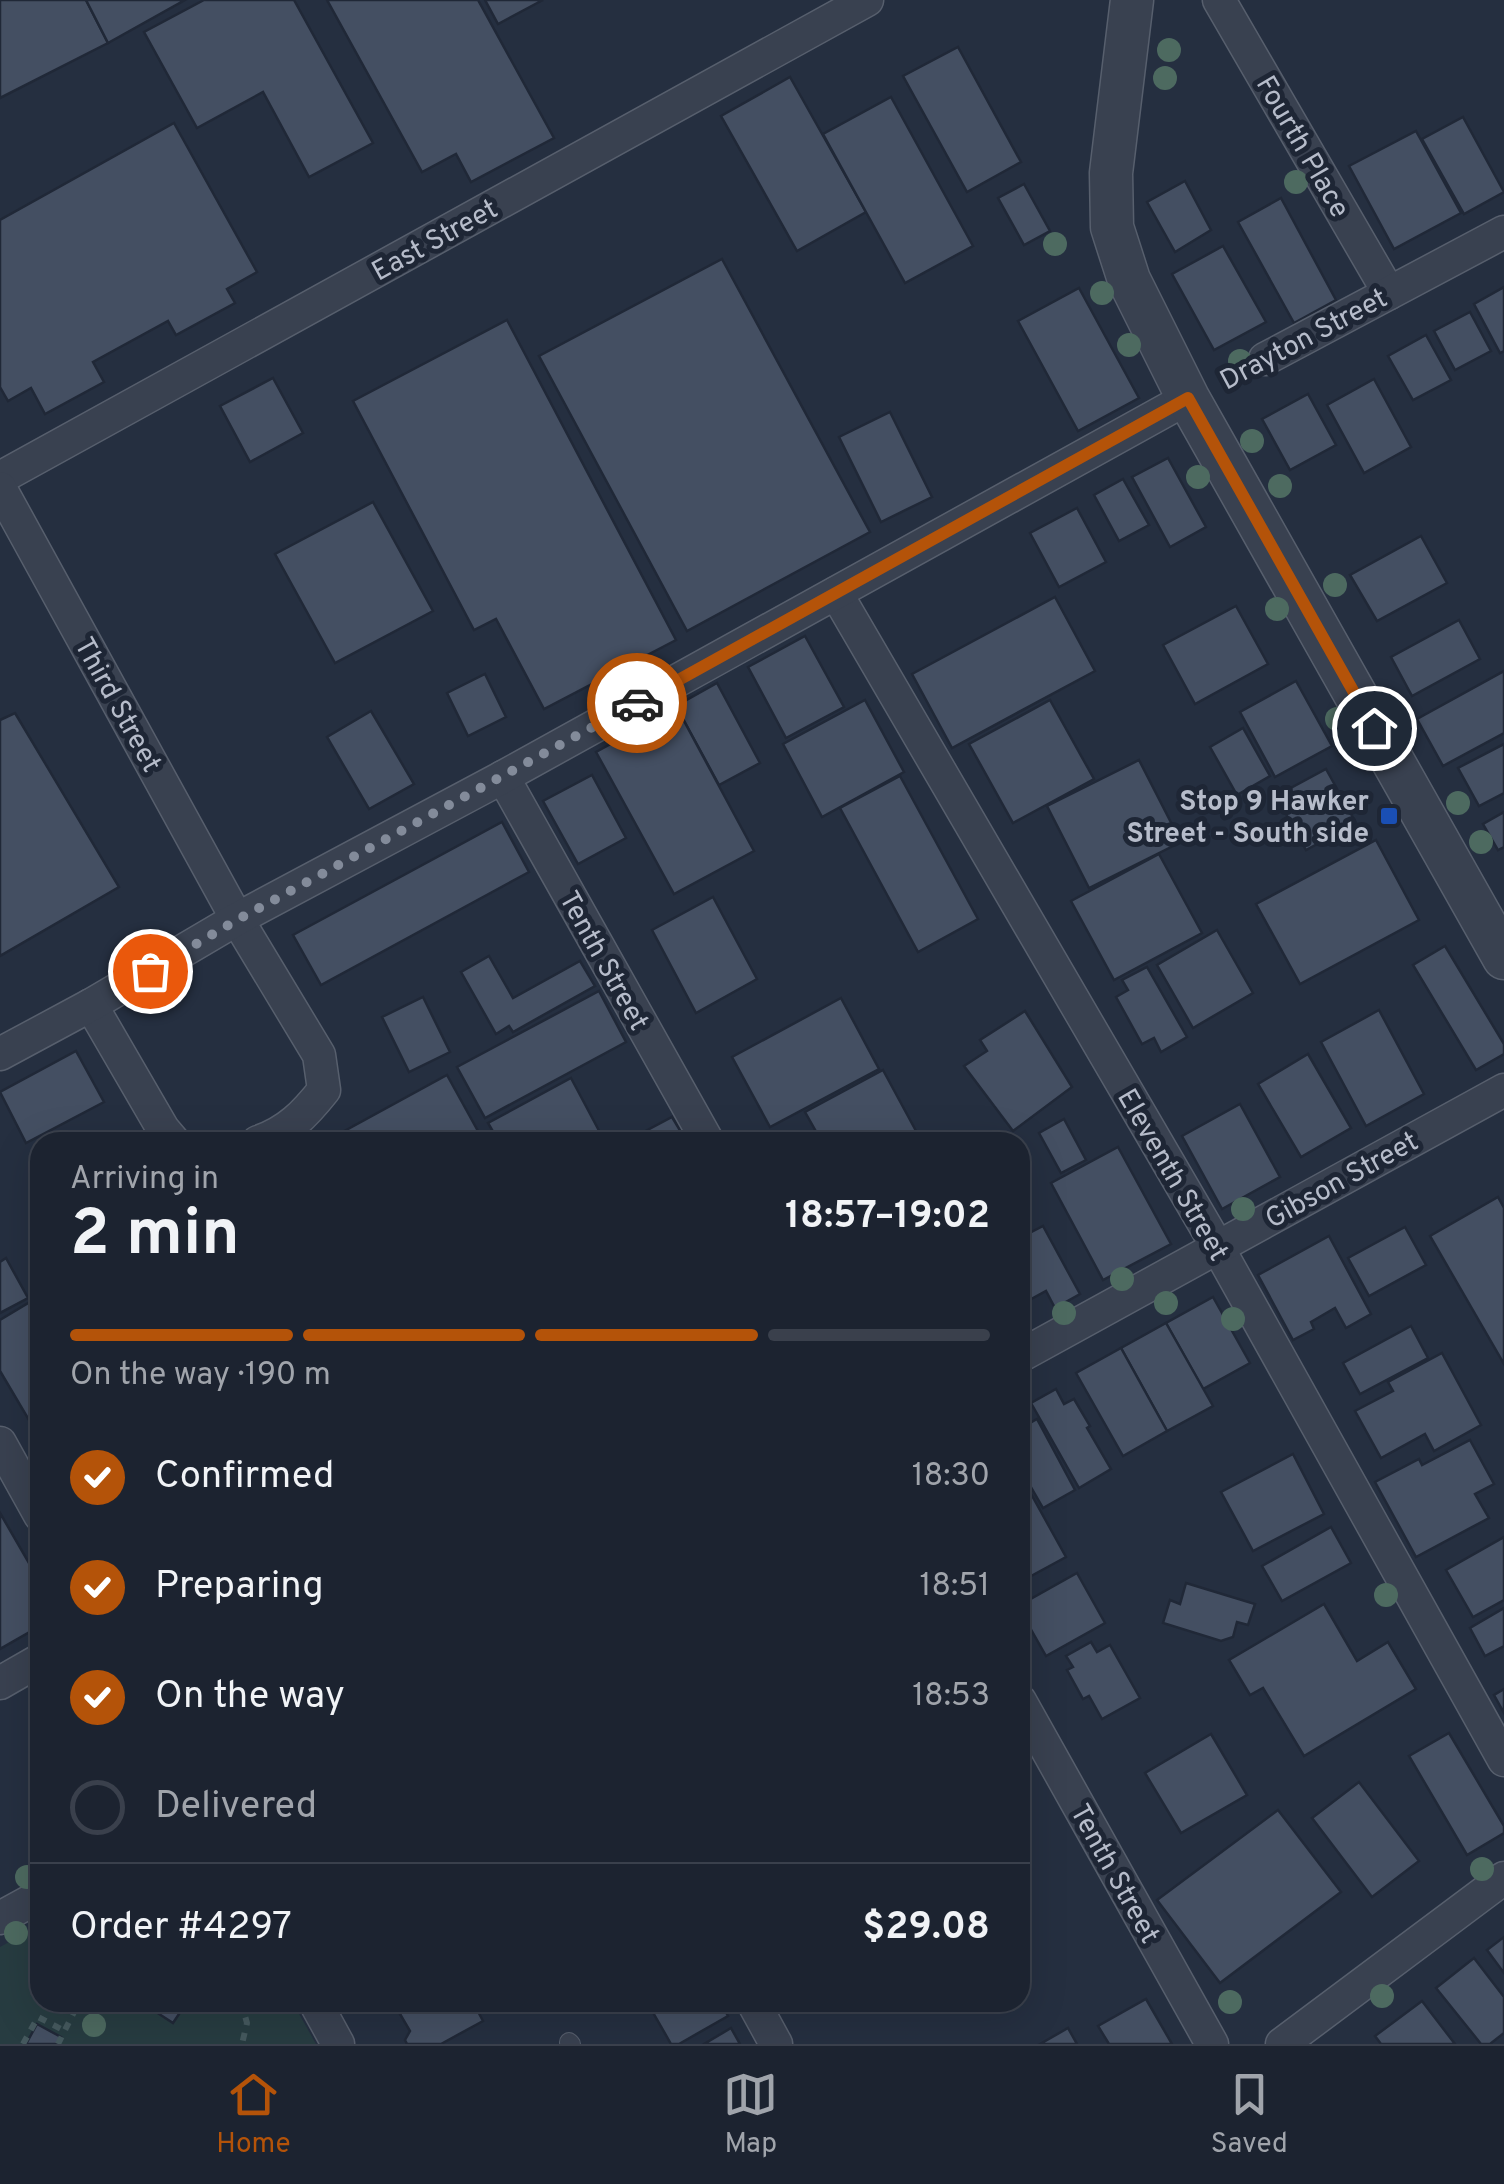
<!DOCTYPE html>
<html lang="en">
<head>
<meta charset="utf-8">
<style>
  body { margin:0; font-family:Overpass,sans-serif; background:#252b38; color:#f1f3f6; height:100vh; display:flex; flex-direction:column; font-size:38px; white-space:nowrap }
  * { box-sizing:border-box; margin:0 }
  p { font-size:32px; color:#a0a4ab }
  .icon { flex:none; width:55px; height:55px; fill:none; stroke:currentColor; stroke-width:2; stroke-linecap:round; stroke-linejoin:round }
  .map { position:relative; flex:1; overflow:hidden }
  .sheet { position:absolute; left:30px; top:1132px; width:1000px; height:880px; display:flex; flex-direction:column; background:#1c2330; border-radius:30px; box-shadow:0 10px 40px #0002,0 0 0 2px #3a404c }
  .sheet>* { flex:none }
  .pin { position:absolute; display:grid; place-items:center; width:85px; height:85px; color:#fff; margin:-42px; border:5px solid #fff; border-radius:50%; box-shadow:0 2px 10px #0007 }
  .courier { position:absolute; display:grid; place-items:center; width:100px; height:100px; margin:-50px; border:8px solid #b45309; border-radius:50%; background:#fff; color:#222; box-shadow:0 2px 12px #0007 }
  .summary em { font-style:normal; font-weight:700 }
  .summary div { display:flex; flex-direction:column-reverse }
  .summary { display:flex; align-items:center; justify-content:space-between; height:170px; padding:0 40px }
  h1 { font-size:65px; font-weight:700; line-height:75px }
  .bar { display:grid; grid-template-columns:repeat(4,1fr); gap:15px 10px; align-content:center; height:120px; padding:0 40px }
  .bar i { height:12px; border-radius:8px; background:#3a404c }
  .bar .selected { background:#b45309 }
  .bar p { grid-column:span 4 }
  .line { display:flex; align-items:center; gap:25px; padding:0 40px; border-top:2px solid #3a404c }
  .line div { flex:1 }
  ol { padding:0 40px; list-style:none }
  li { display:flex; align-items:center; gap:30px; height:110px }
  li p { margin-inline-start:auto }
  li .icon { padding:10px; border-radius:50%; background:#b45309; color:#fff; stroke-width:4 }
  li:last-child { color:#a0a4ab }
  li i { width:55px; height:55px; border:5px solid #3a404c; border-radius:50% }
  .tab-bar { display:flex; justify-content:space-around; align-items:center; height:140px; border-top:2px solid #3a404c; background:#1c2330; font-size:28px; color:#a0a4ab }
  .tab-bar a { display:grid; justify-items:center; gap:5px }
  .tab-bar .selected { color:#b45309 }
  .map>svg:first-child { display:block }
</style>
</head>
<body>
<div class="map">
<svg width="1504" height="2044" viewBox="0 0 1504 2044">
  <rect width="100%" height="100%" fill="#252f40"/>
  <path fill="#273c41" d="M40 1925V2002L293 2003 316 2044H0V1947Z"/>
  <g fill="#444f62" stroke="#202837" stroke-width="2.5">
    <path d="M0 0H86L108 43 0 98Z"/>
    <path d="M86 0H185L108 43Z"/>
    <path d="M204 0H294L373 143 309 177 263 92 197 128 144 32Z"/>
    <path d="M327 0H478L554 138 471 182 456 154 422 172Z"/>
    <path d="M485 0H543L498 24Z"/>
    <path d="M958 47 1021 162 967 192 903 76Z"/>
    <path d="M790 77 866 212 797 251 721 116Z"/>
    <path d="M891 97 973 246 905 283 823 134Z"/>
    <path d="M1463 117 1504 192 1464 214 1422 139Z"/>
    <path d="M174 123 257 272 227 289 235 303 176 335 168 321 93 362 104 382 45 414 31 388 8 401 0 387V220Z"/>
    <path d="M1416 131 1461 213 1394 249 1349 166Z"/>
    <path d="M1185 181 1211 230 1175 252 1147 202Z"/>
    <path d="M1024 184 1050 231 1024 245 998 198Z"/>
    <path d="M1281 198 1336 300 1294 323 1238 222Z"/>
    <path d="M1223 246 1266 322 1214 350 1172 274Z"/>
    <path d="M722 259 870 532 687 631 539 356Z"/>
    <path d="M1504 287V351L1500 353 1474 304Z"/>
    <path d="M1079 288 1139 398 1078 431 1018 321Z"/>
    <path d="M1470 312 1491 351 1455 370 1434 331Z"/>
    <path d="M507 320 676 640 544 709 496 619 474 630 353 401Z"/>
    <path d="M1426 335 1451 380 1413 400 1388 356Z"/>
    <path d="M273 378 303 433 250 462 220 406Z"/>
    <path d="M1374 379 1411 447 1364 473 1327 405Z"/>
    <path d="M1308 394 1336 445 1290 470 1262 419Z"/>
    <path d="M890 412 932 497 881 522 839 437Z"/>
    <path d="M1168 458 1206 527 1170 547 1132 477Z"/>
    <path d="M1123 479 1149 525 1119 541 1094 495Z"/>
    <path d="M373 502 433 611 335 663 275 554Z"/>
    <path d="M1077 508 1106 562 1059 587 1030 533Z"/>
    <path d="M1421 536 1447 583 1377 621 1350 575Z"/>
    <path d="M1055 597 1095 671 952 748 912 674Z"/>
    <path d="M1236 606 1268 664 1195 704 1163 645Z"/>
    <path d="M1459 620 1480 659 1412 696 1391 657Z"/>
    <path d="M805 636 844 707 786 738 748 667Z"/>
    <path d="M1504 671V733L1443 766 1417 719Z"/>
    <path d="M485 674 506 717 468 736 447 693Z"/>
    <path d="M1296 681 1332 746 1275 777 1240 712Z"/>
    <path d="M717 683 760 763 719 785 676 706Z"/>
    <path d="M865 700 904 772 822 817 783 744Z"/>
    <path d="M1050 700 1094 779 1013 823 969 744Z"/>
    <path d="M677 708 754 851 674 894 596 752Z"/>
    <path d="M371 711 414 784 369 809 327 737Z"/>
    <path d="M15 713 119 887 0 956V720Z"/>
    <path d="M1243 728 1270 776 1237 795 1210 747Z"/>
    <path d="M1504 744V793L1479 806 1458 768Z"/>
    <path d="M1139 760 1181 842 1089 888 1047 806Z"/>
    <path d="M1326 769 1356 823 1306 850 1276 796Z"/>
    <path d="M592 775 626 838 578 864 543 801Z"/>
    <path d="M900 776 978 919 918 952 840 808Z"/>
    <path d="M1504 812V847L1498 850 1483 824Z"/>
    <path d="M502 822 529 872 321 985 293 935Z"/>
    <path d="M1376 840 1419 920 1300 984 1256 904Z"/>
    <path d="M1159 854 1202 933 1114 980 1071 901Z"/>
    <path d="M713 897 757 979 696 1013 652 930Z"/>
    <path d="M1217 930 1253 993 1193 1028 1157 965Z"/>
    <path d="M1445 946 1504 1044V1054L1476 1070 1413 965Z"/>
    <path d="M489 956 513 998 580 961 595 986 513 1032 509 1026 496 1034 461 972Z"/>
    <path d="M1147 967 1187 1037 1161 1052 1154 1038 1142 1044 1116 997 1128 990 1122 980Z"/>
    <path d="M599 991 626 1042 485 1118 457 1067Z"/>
    <path d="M423 997 450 1052 409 1072 382 1017Z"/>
    <path d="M841 998 879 1069 770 1127 732 1057Z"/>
    <path d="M1379 1010 1424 1094 1366 1126 1321 1042Z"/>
    <path d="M1025 1011 1072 1087 1013 1131 964 1066 987 1051 980 1040Z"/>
    <path d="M76 1051 104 1102 26 1143 0 1092Z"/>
    <path d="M1308 1054 1351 1128 1301 1157 1258 1084Z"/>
    <path d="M883 1070 922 1142H822L805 1112Z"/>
    <path d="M447 1075 484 1142H344L339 1134Z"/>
    <path d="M571 1078 605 1142H499L488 1123Z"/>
    <path d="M1240 1104 1280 1177 1222 1209 1182 1136Z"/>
    <path d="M672 1117 687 1142H625Z"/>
    <path d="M1064 1119 1086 1160 1061 1173 1039 1133Z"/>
    <path d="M1118 1147 1171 1244 1103 1280 1051 1183Z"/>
    <path d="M1498 1197 1504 1208V1364L1430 1236Z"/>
    <path d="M1043 1226 1080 1294 1055 1308 1046 1291 1022 1304 1020 1300V1238Z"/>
    <path d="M1405 1227 1426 1265 1369 1296 1348 1258Z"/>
    <path d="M1329 1236 1371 1314 1346 1328 1335 1308 1311 1322 1314 1329 1293 1340 1258 1275Z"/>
    <path d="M6 1258 28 1298 0 1313V1262Z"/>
    <path d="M40 1296V1429L36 1432 0 1371V1320Z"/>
    <path d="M1213 1297 1250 1363 1203 1389 1166 1323Z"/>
    <path d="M1166 1323 1213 1406 1167 1431 1121 1348Z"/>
    <path d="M1411 1326 1428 1358 1360 1394 1343 1363Z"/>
    <path d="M1121 1348 1167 1431 1123 1456 1076 1373Z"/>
    <path d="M1442 1353 1481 1425 1434 1451 1425 1434 1381 1458 1355 1411 1393 1391 1388 1382Z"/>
    <path d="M1056 1389 1064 1404 1074 1399 1090 1426 1087 1428 1111 1469 1079 1488 1031 1403Z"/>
    <path d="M1020 1411 1028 1424 1037 1419 1075 1490 1043 1508 1020 1468Z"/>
    <path d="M1470 1440 1494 1484 1475 1494 1489 1518 1416 1557 1375 1482 1419 1459 1422 1465Z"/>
    <path d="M1293 1454 1324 1514 1253 1551 1221 1492Z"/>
    <path d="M1020 1474 1066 1557 1020 1582Z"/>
    <path d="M0 1513 40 1582V1626L0 1649Z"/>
    <path d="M1331 1527 1351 1563 1282 1601 1262 1566Z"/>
    <path d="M1504 1537V1600L1473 1617 1446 1570Z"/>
    <path d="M1077 1573 1105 1623 1046 1656 1020 1610V1605Z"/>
    <path d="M1186 1583 1255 1604 1248 1625 1237 1622 1233 1637 1221 1641 1163 1623 1170 1600 1180 1604Z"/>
    <path d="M1324 1604 1357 1661 1388 1642 1416 1689 1304 1756 1263 1688 1250 1695 1229 1660Z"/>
    <path d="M1504 1608V1646L1485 1656 1470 1628Z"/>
    <path d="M1091 1642 1097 1652 1110 1645 1140 1698 1102 1719 1089 1696 1083 1699 1067 1670 1073 1667 1066 1656Z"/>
    <path d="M1504 1689V1713L1494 1695Z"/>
    <path d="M1449 1733 1504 1826V1833L1467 1855 1409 1756Z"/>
    <path d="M1211 1734 1247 1795 1181 1833 1145 1773Z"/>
    <path d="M1359 1782 1419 1861 1372 1897 1312 1818Z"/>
    <path d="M1278 1810 1341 1892 1220 1983 1157 1900Z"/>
    <path d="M1504 1937V1973L1487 1950Z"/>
    <path d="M1474 1958 1504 1997V2033L1490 2044H1481L1436 1988Z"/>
    <path d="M1146 1999 1172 2044H1109L1098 2026Z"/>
    <path d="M1422 2001 1455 2044H1381L1375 2036Z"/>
    <path d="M159 2002H187L173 2023 153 2010Z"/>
    <path d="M394 2002H419L400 2014Z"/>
    <path d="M419 2002H473L483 2021 441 2044H407L405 2040 410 2031 400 2014Z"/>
    <path d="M647 2002H720L728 2016 679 2044H671Z"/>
    <path d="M37 2024 61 2037 58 2044H26Z"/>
    <path d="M731 2028 740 2044H704Z"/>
    <path d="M1068 2028 1077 2044H1040Z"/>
  </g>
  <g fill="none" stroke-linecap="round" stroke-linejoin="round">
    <defs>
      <path id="service" d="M569 2042 571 2044"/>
      <g id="minor">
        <path d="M1219 0 1389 293"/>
        <path d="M1265 359 1504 232"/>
        <path d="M0 478 867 0"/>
        <path d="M0 488 237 919 319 1055 324 1090C305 1114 288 1132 258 1142"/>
        <path d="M836 593 1217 1246 1504 1760"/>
        <path d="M503 777 708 1142"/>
        <path d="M91 1005 163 1129 174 1142"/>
        <path d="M0 1054 91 1005 237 919 503 777 1188 398"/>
        <path d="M1020 1356 1504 1090"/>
        <path d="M0 1443 40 1515"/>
        <path d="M0 1683 40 1660"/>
        <path d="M1020 1701 1212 2044"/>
        <path d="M0 1918 40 1896"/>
        <path d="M315 2002 338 2044"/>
        <path d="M753 2002 776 2044"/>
        <path d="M1282 2044 1504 1878"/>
      </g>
      <path id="tertiary" d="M1132 0 1111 173 1112 227 1129 280 1188 398 1504 958"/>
    </defs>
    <use href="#service" stroke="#575f6d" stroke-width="20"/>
    <use href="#minor" stroke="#575f6d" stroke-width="35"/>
    <use href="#tertiary" stroke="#575f6d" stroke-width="45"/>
    <g stroke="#45595e" stroke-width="6" stroke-dasharray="8 8" stroke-linecap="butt">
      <path d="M241 2002 247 2023 242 2044"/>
      <path d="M23 2044 38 2017 65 2031"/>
      <path d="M58 2044 79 2002"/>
    </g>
    <use href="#service" stroke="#394150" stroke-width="18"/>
    <use href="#minor" stroke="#394150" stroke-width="32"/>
    <use href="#tertiary" stroke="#394150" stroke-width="42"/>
  </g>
  <g fill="#4d6a60">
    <circle cx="1169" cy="50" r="12"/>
    <circle cx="1165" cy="78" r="12"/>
    <circle cx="1296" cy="182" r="12"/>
    <circle cx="1055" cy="244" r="12"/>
    <circle cx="1102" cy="293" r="12"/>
    <circle cx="1129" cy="345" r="12"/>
    <circle cx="1240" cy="361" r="12"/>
    <circle cx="1252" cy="441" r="12"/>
    <circle cx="1198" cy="477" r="12"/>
    <circle cx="1280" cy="486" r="12"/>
    <circle cx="1335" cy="585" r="12"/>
    <circle cx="1277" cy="609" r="12"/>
    <circle cx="1337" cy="719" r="12"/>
    <circle cx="1458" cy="803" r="12"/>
    <circle cx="1481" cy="842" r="12"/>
    <circle cx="1243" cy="1209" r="12"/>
    <circle cx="1122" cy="1279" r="12"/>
    <circle cx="1166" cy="1303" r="12"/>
    <circle cx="1064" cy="1313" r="12"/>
    <circle cx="1233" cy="1319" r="12"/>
    <circle cx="1386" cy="1595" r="12"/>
    <circle cx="1482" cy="1869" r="12"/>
    <circle cx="27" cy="1877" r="12"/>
    <circle cx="16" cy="1933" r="12"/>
    <circle cx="1382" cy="1996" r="12"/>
    <circle cx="1230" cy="2002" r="12"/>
    <circle cx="94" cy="2025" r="12"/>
  </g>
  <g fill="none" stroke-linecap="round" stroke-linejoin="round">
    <path stroke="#838b9a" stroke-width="10" stroke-dasharray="0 18" d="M150 971 237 920 637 703"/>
    <path stroke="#b45309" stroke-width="12" d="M637 703 1188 398 1374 728"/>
  </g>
  <rect fill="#1a4fb4" stroke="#1e2635" stroke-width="4" x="1379" y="806" width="20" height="20" rx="5"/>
  <g text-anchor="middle" stroke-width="10" stroke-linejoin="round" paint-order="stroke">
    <g font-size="28" fill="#b6bcca" stroke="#1e2635">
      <text transform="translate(1304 146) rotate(60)" y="10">Fourth Place</text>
      <text transform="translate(434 239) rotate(-29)" y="10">East Street</text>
      <text transform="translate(1303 338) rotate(-28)" y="10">Drayton Street</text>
      <text transform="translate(119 704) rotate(61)" y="10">Third Street</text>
      <text transform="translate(605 960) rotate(61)" y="10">Tenth Street</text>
      <text transform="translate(1174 1174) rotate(60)" y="10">Eleventh Street</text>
      <text transform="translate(1341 1179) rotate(-29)" y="10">Gibson Street</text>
      <text transform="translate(1116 1873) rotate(61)" y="10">Tenth Street</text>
    </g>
    <g font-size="28" font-weight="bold" fill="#b6bcca" stroke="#1e2635" text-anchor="end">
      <text x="1369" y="810">Stop 9 Hawker<tspan x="1369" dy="32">Street - South side</tspan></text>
    </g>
  </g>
</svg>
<div class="pin" style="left:150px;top:971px;background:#ea580c"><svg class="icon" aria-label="bag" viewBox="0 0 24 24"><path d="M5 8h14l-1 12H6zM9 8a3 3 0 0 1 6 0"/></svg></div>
<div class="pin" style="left:1374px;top:728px;background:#1f2937"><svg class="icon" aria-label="home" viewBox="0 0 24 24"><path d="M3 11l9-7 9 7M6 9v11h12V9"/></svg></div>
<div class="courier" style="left:637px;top:703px"><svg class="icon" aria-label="car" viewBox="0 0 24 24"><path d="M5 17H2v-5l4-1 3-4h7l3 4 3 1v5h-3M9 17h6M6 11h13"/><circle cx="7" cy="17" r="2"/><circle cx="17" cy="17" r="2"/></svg></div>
<section class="sheet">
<div class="summary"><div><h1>2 min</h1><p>Arriving in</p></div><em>18:57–19:02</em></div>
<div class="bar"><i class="selected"></i><i class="selected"></i><i class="selected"></i><i></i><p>On the way · 190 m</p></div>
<ol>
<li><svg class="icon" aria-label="check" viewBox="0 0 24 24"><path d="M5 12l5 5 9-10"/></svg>Confirmed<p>18:30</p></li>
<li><svg class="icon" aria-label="check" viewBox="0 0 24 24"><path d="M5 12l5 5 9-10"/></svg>Preparing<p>18:51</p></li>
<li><svg class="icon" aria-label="check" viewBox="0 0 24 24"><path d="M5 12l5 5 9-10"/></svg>On the way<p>18:53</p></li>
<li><i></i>Delivered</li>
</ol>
<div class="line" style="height:130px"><div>Order #4297</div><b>$29.08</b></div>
</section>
</div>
<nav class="tab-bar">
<a class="selected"><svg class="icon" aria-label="home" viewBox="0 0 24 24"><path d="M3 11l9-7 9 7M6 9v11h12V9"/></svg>Home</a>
<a><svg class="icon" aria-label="map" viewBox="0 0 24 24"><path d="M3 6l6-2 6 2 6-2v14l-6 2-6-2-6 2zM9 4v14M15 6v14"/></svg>Map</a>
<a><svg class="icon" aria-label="saved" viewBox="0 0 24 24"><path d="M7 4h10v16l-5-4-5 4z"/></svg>Saved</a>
</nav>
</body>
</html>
